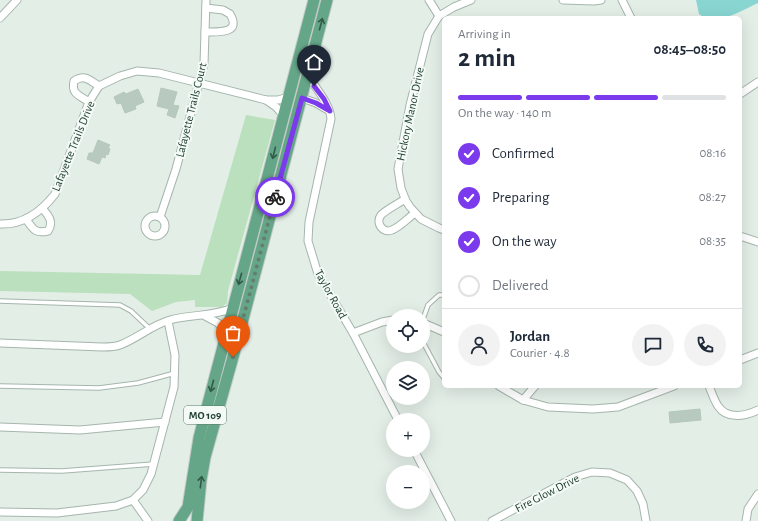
<!DOCTYPE html>
<html lang="en">
<head>
<meta charset="utf-8">
<style>
  body { margin:0; font-family:"Alegreya Sans",sans-serif; background:#f2f2f3; color:#1f2937; height:100vh; display:flex; flex-direction:column; font-size:15px; white-space:nowrap }
  * { box-sizing:border-box; margin:0 }
  p { font-size:13px; color:#747a83 }
  .icon { flex:none; width:22px; height:22px; fill:none; stroke:currentColor; stroke-width:2; stroke-linecap:round; stroke-linejoin:round }
  .map { position:relative; flex:1; overflow:hidden }
  .side { position:absolute; left:442px; top:16px; width:300px; height:372px; display:flex; flex-direction:column; background:#fff; border-radius:6px; box-shadow:0 4px 16px #0002 }
  .side>* { flex:none }
  .controls { position:absolute; left:386px; top:309px; display:grid; gap:8px }
  .controls a { display:grid; place-items:center; width:44px; height:44px; border-radius:50%; background:#fff; box-shadow:0 4px 16px #0002; font-size:20px }
  .pin { position:absolute; display:grid; place-items:center; width:34px; height:34px; color:#fff; margin:-41px -17px; border-radius:50% 50% 50% 0; rotate:-45deg; box-shadow:0 0 4px #0007 }
  .pin .icon { rotate:45deg }
  .courier { position:absolute; display:grid; place-items:center; width:40px; height:40px; margin:-20px; border:3px solid #7c3aed; border-radius:50%; background:#fff; color:#222; box-shadow:0 1px 5px #0007 }
  .overview em { font-style:normal; font-weight:700 }
  .overview div { display:flex; flex-direction:column-reverse }
  .overview { display:flex; align-items:center; justify-content:space-between; height:68px; padding:0 16px }
  h1 { font-size:26px; font-weight:700; line-height:30px }
  .bar { display:grid; grid-template-columns:repeat(4,1fr); gap:6px 4px; align-content:center; height:48px; padding:0 16px }
  .bar i { height:5px; border-radius:3px; background:#e0e1e3 }
  .bar .active { background:#7c3aed }
  .bar p { grid-column:span 4 }
  .line { display:flex; align-items:center; gap:10px; padding:0 16px; border-top:1px solid #e0e1e3 }
  .line div { flex:1 }
  .round { display:grid; place-items:center; flex:none; width:42px; height:42px; border-radius:21px; background:#f2f2f3 }
  ol { padding:0 16px; list-style:none }
  li { display:flex; align-items:center; gap:12px; height:44px }
  li p { margin-inline-start:auto }
  li .icon { padding:4px; border-radius:50%; background:#7c3aed; color:#fff; stroke-width:4 }
  li:last-child { color:#747a83 }
  li i { width:22px; height:22px; border:2px solid #e0e1e3; border-radius:50% }
  .map>svg:first-child { display:block }
</style>
</head>
<body>
<div class="map">
<svg width="758" height="521" viewBox="0 0 758 521">
  <rect width="100%" height="100%" fill="#e3eee7"/>
  <path fill="#bbe0bd" d="M246 115 275 120 228 291 227 303 222 307H195V300L176 302 152 311 130 294 0 291V271L200 275Z"/>
  <path fill="#88d5d2" d="M696 0H758V3C741 11 715 27 699 14Z"/>
  <g fill="#b8c9bf" stroke="#b5c8bc">
    <path d="M161 88 177 92 173 105 179 106 175 118 167 115 169 109 157 106Z"/>
    <path d="M138 89 144 102 135 106 136 109 125 113 121 103 117 104 114 97 124 92 126 94Z"/>
    <path d="M98 140 110 145 108 148 110 149 108 155 106 154 105 158 102 157 99 164 87 159 89 153H93Z"/>
    <path d="M700 409 701 420 670 423 669 412Z"/>
  </g>
  <g fill="none" stroke-linecap="round" stroke-linejoin="round">
    <defs>
      <g id="service">
        <path d="M0 301 120 305 131 311 149 328"/>
        <path d="M423 319 428 305 439 295H444"/>
        <path d="M423 342 439 372 444 378"/>
        <path d="M0 386 99 388 138 383 175 373"/>
        <path d="M0 470 62 471 154 464"/>
      </g>
      <g id="minor">
        <path d="M429 0 439 16"/>
        <path d="M563 0 594 1 601 0"/>
        <path d="M622 0 631 18"/>
        <path d="M0 18 17 0"/>
        <path d="M205 32C218 32 242 34 230 14L223 10 206 8"/>
        <path d="M308 75C315 88 330 103 331 119L309 222 308 241 311 251 318 274 353 333 398 420"/>
        <path d="M740 94 758 82"/>
        <path d="M302 98 316 103 328 110"/>
        <path d="M266 100 276 107 284 116"/>
        <path d="M89 102C79 95 71 94 74 81 85 74 89 80 99 86"/>
        <path d="M405 199C398 204 387 209 381 215 375 223 383 234 392 230 400 227 408 218 415 213"/>
        <circle cx="155" cy="226" r="10"/>
        <path d="M160 217 176 169 204 64 206 0"/>
        <path d="M26 219C33 229 35 234 48 231 54 222 49 216 42 208"/>
        <path d="M0 224C24 225 41 212 55 194L89 102 99 86 120 76 137 71 159 73 266 100H278L289 97"/>
        <path d="M444 230 439 228 421 219 410 207 406 201 401 188 398 169 410 105 428 34 439 16 454 7 471 0"/>
        <path d="M740 236 758 242"/>
        <path d="M205 316 218 323 226 333"/>
        <path d="M423 323 444 332"/>
        <path d="M353 333 382 322 393 320"/>
        <path d="M0 343 102 347C108 347 115 347 120 345 138 338 152 325 170 320 192 314 211 317 233 308"/>
        <path d="M740 360 758 353"/>
        <path d="M499 386 523 400 548 407 593 409 618 407 674 386"/>
        <path d="M709 386C712 393 714 400 718 406 727 420 746 416 758 410"/>
        <path d="M523 400 535 386"/>
        <path d="M0 427 80 430 165 422"/>
        <path d="M414 450 451 521"/>
        <path d="M133 500 148 521"/>
        <path d="M0 512 57 513 116 506 133 500 143 490 151 474 174 387 175 355 168 321"/>
        <path d="M492 521 575 477 592 472 610 473 627 480 637 491 643 504 646 521"/>
        <path d="M746 521 748 509 758 494"/>
      </g>
      <g id="primary">
        <path d="M179 521 188 507 199 438 314 0"/>
        <path d="M197 521 201 480 205 457 233 357 327 0"/>
      </g>
    </defs>
    <use href="#service" stroke="#a5b6ad" stroke-width="5.5"/>
    <use href="#minor" stroke="#a5b6ad" stroke-width="9"/>
    <use href="#primary" stroke="#c1cac6" stroke-width="13"/>
    <use href="#service" stroke="#fff" stroke-width="3.5"/>
    <use href="#minor" stroke="#fff" stroke-width="7"/>
    <use href="#primary" stroke="#65a688" stroke-width="11"/>
  </g>
  <defs><path id="oneway-shaft" d="M-6 0H5M1.5-3L5.5 0L1.5 3" fill="none" stroke-width="1.6" stroke-linecap="round" stroke-linejoin="round"/></defs>
  <g stroke="#325a48">
    <use href="#oneway-shaft" transform="translate(321 24) rotate(-75)"/>
    <use href="#oneway-shaft" transform="translate(274 153) rotate(104)"/>
    <use href="#oneway-shaft" transform="translate(240 279) rotate(105)"/>
    <use href="#oneway-shaft" transform="translate(212 386) rotate(105)"/>
    <use href="#oneway-shaft" transform="translate(201 482) rotate(-83)"/>
  </g>
  <g fill="none" stroke-linecap="round" stroke-linejoin="round">
    <path stroke="#657d71" stroke-width="4" stroke-dasharray="0 7.2" d="M233 357 275 197"/>
    <path stroke="#7c3aed" stroke-width="5" d="M275 197 302 98 316 103 330 111 324 99 314 86"/>
  </g>
  <g text-anchor="middle" stroke-width="4" stroke-linejoin="round" paint-order="stroke">
    <rect fill="#f4faf6" stroke="#60786d" stroke-width="1" x="184" y="406" width="42" height="18" rx="3"/>
    <g font-size="11" font-weight="bold" fill="#214032">
      <text x="205" y="419">MO 109</text>
    </g>
    <g font-size="12" fill="#214032" stroke="#f4faf6">
      <text transform="translate(191 110) rotate(-76)" y="4">Lafayette Trails Court</text>
      <text transform="translate(410 114) rotate(-78)" y="4">Hickory Manor Drive</text>
      <text transform="translate(73 146) rotate(-68)" y="4">Lafayette Trails Drive</text>
      <text transform="translate(331 294) rotate(61)" y="4">Taylor Road</text>
      <text transform="translate(547 493) rotate(-27)" y="4">Fire Glow Drive</text>
    </g>
  </g>
</svg>
<div class="controls">
<a><svg class="icon" aria-label="locate" viewBox="0 0 24 24"><circle cx="12" cy="12" r="6"/><path d="M12 2v4M12 18v4M2 12h4M18 12h4"/></svg></a>
<a><svg class="icon" aria-label="layers" viewBox="0 0 24 24"><path d="M12 4l9 5-9 5-9-5zM3 14l9 5 9-5"/></svg></a>
<a>+</a>
<a>−</a>
</div>
<div class="pin" style="left:233px;top:357px;background:#ea580c"><svg class="icon" aria-label="bag" viewBox="0 0 24 24"><path d="M5 8h14l-1 12H6zM9 8a3 3 0 0 1 6 0"/></svg></div>
<div class="pin" style="left:314px;top:86px;background:#1f2937"><svg class="icon" aria-label="home" viewBox="0 0 24 24"><path d="M3 11l9-7 9 7M6 9v11h12V9"/></svg></div>
<div class="courier" style="left:275px;top:197px"><svg class="icon" aria-label="bike" viewBox="0 0 24 24"><circle cx="6" cy="16" r="4"/><circle cx="18" cy="16" r="4"/><path d="M6 16l4-8h5l3 8M10 8l3 8H6M13 5h3"/></svg></div>
<section class="side">
<div class="overview"><div><h1>2 min</h1><p>Arriving in</p></div><em>08:45–08:50</em></div>
<div class="bar"><i class="active"></i><i class="active"></i><i class="active"></i><i></i><p>On the way · 140 m</p></div>
<ol>
<li><svg class="icon" aria-label="check" viewBox="0 0 24 24"><path d="M5 12l5 5 9-10"/></svg>Confirmed<p>08:16</p></li>
<li><svg class="icon" aria-label="check" viewBox="0 0 24 24"><path d="M5 12l5 5 9-10"/></svg>Preparing<p>08:27</p></li>
<li><svg class="icon" aria-label="check" viewBox="0 0 24 24"><path d="M5 12l5 5 9-10"/></svg>On the way<p>08:35</p></li>
<li><i></i>Delivered</li>
</ol>
<div class="line" style="height:72px"><a class="round"><svg class="icon" aria-label="person" viewBox="0 0 24 24"><circle cx="12" cy="8" r="4"/><path d="M4 21q1-7 8-7t8 7"/></svg></a><div><b>Jordan</b><p>Courier · 4.8</p></div><a class="round"><svg class="icon" aria-label="chat" viewBox="0 0 24 24"><path d="M4 5h16v11H9l-5 4z"/></svg></a><a class="round"><svg class="icon" aria-label="phone" viewBox="0 0 24 24"><path d="M5 4h4l2 5-3 2q2 4 5 5l2-3 5 2v4C11 20 4 13 5 4z"/></svg></a></div>
</section>
</div>
</body>
</html>
